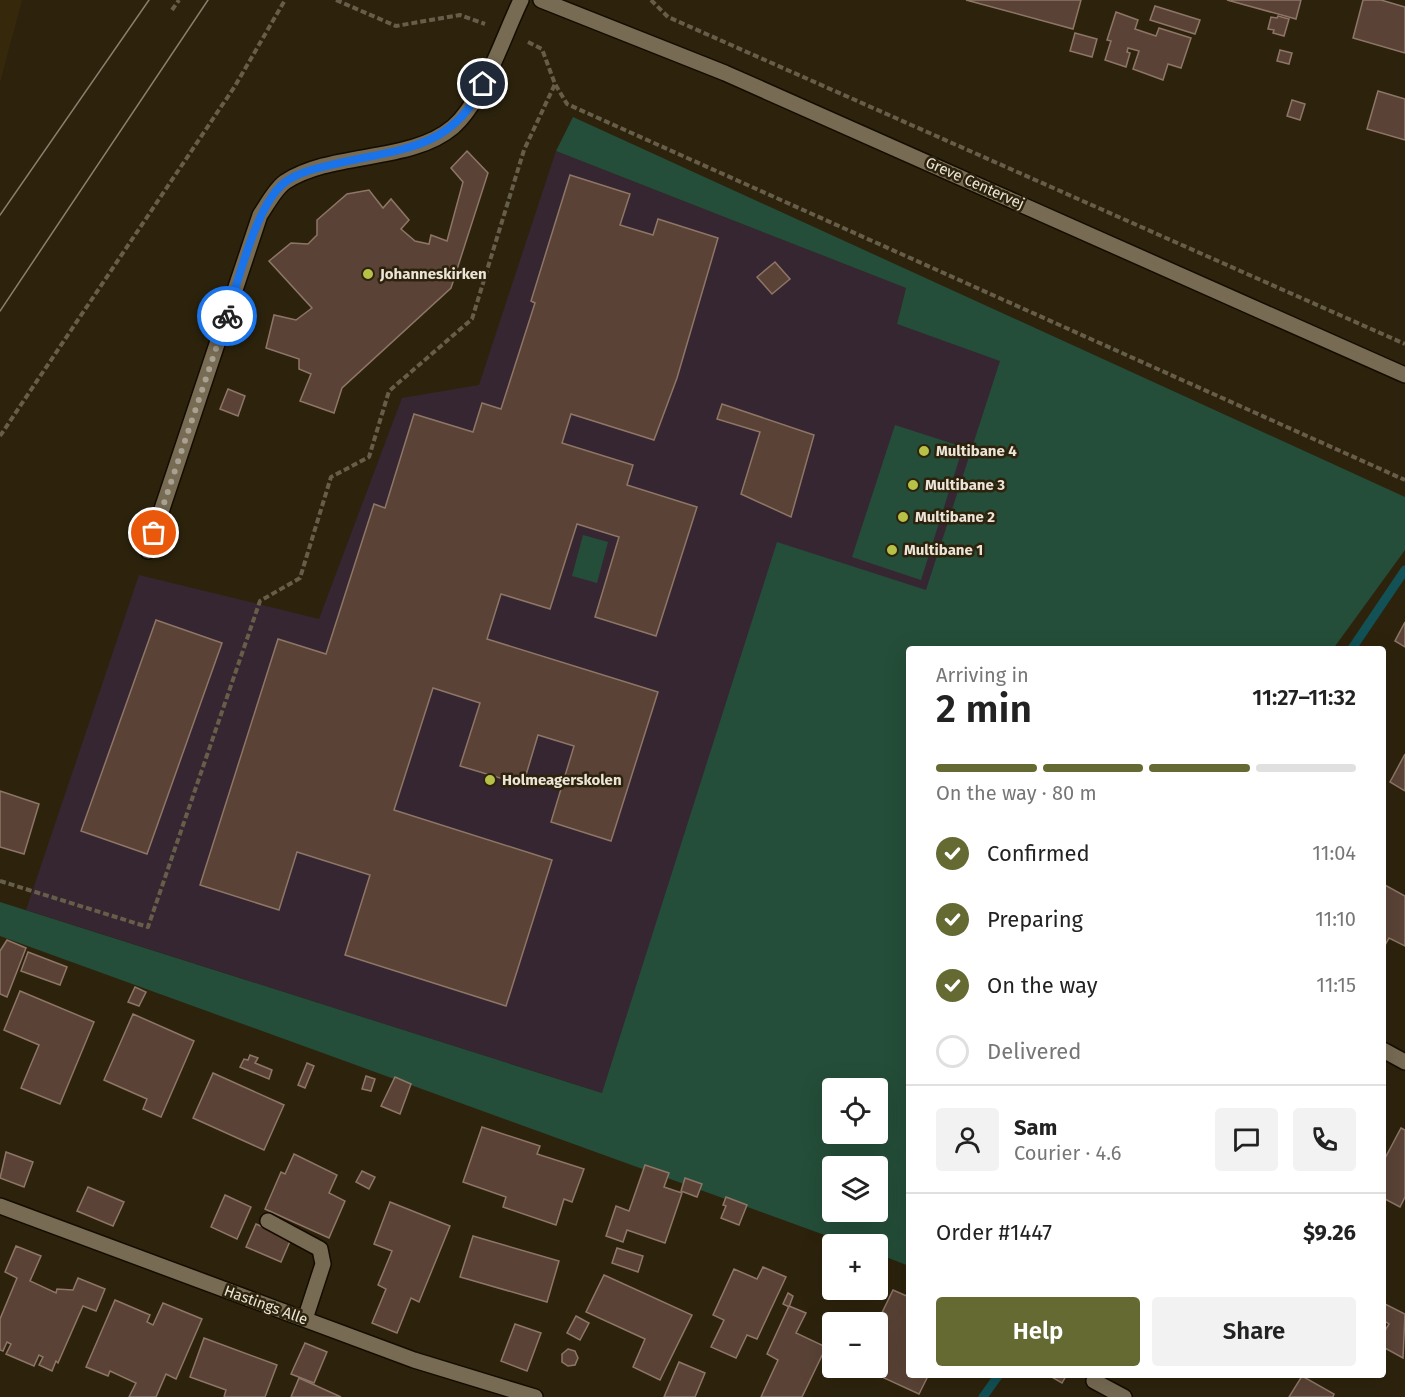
<!DOCTYPE html>
<html lang="en">
<head>
<meta charset="utf-8">
<style>
  body { margin:0; font-family:"Fira Sans",sans-serif; background:#f2f2f2; color:#222; height:100vh; display:flex; flex-direction:column; font-size:22px; white-space:nowrap }
  * { box-sizing:border-box; margin:0 }
  p { font-size:20px; color:#767676 }
  .icon { flex:none; width:33px; height:33px; fill:none; stroke:currentColor; stroke-width:2; stroke-linecap:round; stroke-linejoin:round }
  .map { position:relative; flex:1; overflow:hidden }
  .sheet { position:absolute; left:906px; top:646px; width:480px; height:732px; display:flex; flex-direction:column; background:#fff; border-radius:6px; box-shadow:0 6px 24px #0002 }
  .sheet>* { flex:none }
  .fabs { position:absolute; left:822px; top:1078px; display:grid; gap:12px }
  .fabs a { display:grid; place-items:center; width:66px; height:66px; border-radius:6px; background:#fff; box-shadow:0 6px 24px #0002; font-size:30px }
  .pin { position:absolute; display:grid; place-items:center; width:51px; height:51px; color:#fff; margin:-26px; border:3px solid #fff; border-radius:50%; box-shadow:0 2px 6px #0007 }
  .courier { position:absolute; display:grid; place-items:center; width:60px; height:60px; margin:-30px; border:4px solid #1a73e8; border-radius:50%; background:#fff; color:#222; box-shadow:0 2px 8px #0007 }
  .summary em { font-style:normal; font-weight:600 }
  .summary div { display:flex; flex-direction:column-reverse }
  .summary { display:flex; align-items:center; justify-content:space-between; height:102px; padding:0 30px }
  h1 { font-size:39px; font-weight:600; line-height:45px }
  .bar { display:grid; grid-template-columns:repeat(4,1fr); gap:9px 6px; align-content:center; height:72px; padding:0 30px }
  .bar i { height:8px; border-radius:4px; background:#e0e0e0 }
  .bar .on { background:#656a33 }
  .bar p { grid-column:span 4 }
  .line { display:flex; align-items:center; gap:15px; padding:0 30px; border-top:2px solid #e0e0e0 }
  .line div { flex:1 }
  .round { display:grid; place-items:center; flex:none; width:63px; height:63px; border-radius:6px; background:#f2f2f2 }
  ol { padding:0 30px; list-style:none }
  li { display:flex; align-items:center; gap:18px; height:66px }
  li p { margin-inline-start:auto }
  li .icon { padding:6px; border-radius:50%; background:#656a33; color:#fff; stroke-width:4 }
  li:last-child { color:#767676 }
  li i { width:33px; height:33px; border:3px solid #e0e0e0; border-radius:50% }
  .action { display:flex; gap:12px; margin-top:auto; padding:12px 30px }
  .action a { flex:1; height:69px; border-radius:6px; background:#656a33; color:#fff; font-size:24px; font-weight:600; line-height:69px; text-align:center }
  .action a+a { background:#f2f2f2; color:#222 }
  .map>svg:first-child { display:block }
</style>
</head>
<body>
<div class="map">
<svg width="1405" height="1397" viewBox="0 0 1405 1397">
  <rect width="100%" height="100%" fill="#2d230d"/>
  <path fill="#35280b" d="M0 0H22L0 83Z"/>
  <path fill="#362632" fill-rule="evenodd" d="M556 151 906 288 897 324 1001 360 909 650 878 1167H835L26 910 139 575 319 619 402 398 479 385ZM832 1089H878V1134H832Z"/>
  <g fill="#244e39" fill-rule="evenodd">
    <path d="M573 117 1405 497V550L1333 649 909 650V1266L878 1254V1245H852L0 936V902L602 1093 777 542 926 590 1000 361 897 324 906 288 556 151ZM832 1089H878V1134H832ZM832 1167H878V1212H832Z"/>
    <path d="M895 425 963 447 921 580 852 557Z"/>
    <path d="M583 535 608 542 597 583 572 576Z"/>
  </g>
  <g fill="none" stroke-linecap="round" stroke-linejoin="round">
    <g stroke="#125155" stroke-width="9">
      <path d="M1351 650 1405 570"/>
      <path d="M983 1397 998 1376"/>
    </g>
  </g>
  <g fill="#5a4336" stroke="#8e7667" stroke-width="1.5">
    <path d="M966 0H1081L1073 29Z"/>
    <path d="M1227 0H1301L1296 19Z"/>
    <path d="M1363 0H1381L1405 7V53L1353 38Z"/>
    <path d="M1155 6 1200 20 1195 34 1150 20Z"/>
    <path d="M1116 12 1138 20 1135 29 1156 36 1159 28 1191 38 1181 68 1168 64 1163 80 1133 69 1139 51 1128 48 1127 52 1130 53 1126 67 1105 60 1111 41 1107 40Z"/>
    <path d="M1278 16 1289 19 1284 36 1273 33 1274 30 1268 29 1271 17 1277 18Z"/>
    <path d="M1075 33 1097 39 1092 57 1070 51Z"/>
    <path d="M1280 50 1292 53 1289 64 1277 61Z"/>
    <path d="M1378 91 1405 99V140L1367 129Z"/>
    <path d="M1292 100 1305 104 1300 120 1287 116Z"/>
    <path d="M467 151 488 173 451 288 342 388 334 413 300 401 311 374 299 369V359L266 348 274 315 296 320 312 308 269 261 291 243 308 244 317 235V220L347 194 369 190 383 208 391 199 409 220 401 229 415 241 429 244 431 235 447 241 463 182 451 168Z"/>
    <path d="M570 175 630 194 620 225 653 235 658 219 718 238 677 378 654 440 571 414 562 443 633 465 627 485 697 507 656 636 595 617 619 537 577 524 550 609 501 594 487 639 658 692 611 841 551 822 574 746 538 735 523 785 460 766 480 703 433 688 394 810 552 860 506 1006 345 955 370 875 297 852 279 910 200 885 278 639 326 654 374 504 385 508 414 414 473 432 482 403 501 409 535 303 531 301Z"/>
    <path d="M775 262 790 279 772 294 757 277Z"/>
    <path d="M228 389 245 396 238 416 220 409Z"/>
    <path d="M722 404 814 435 791 517 741 494 760 432 717 419Z"/>
    <path d="M156 620 222 643 147 854 81 831Z"/>
    <path d="M1405 622V647L1395 641Z"/>
    <path d="M1405 754V791L1390 782Z"/>
    <path d="M0 791 39 804 24 854 0 847Z"/>
    <path d="M1383 884 1405 896V946L1389 938 1383 949Z"/>
    <path d="M7 940 26 948 7 997 0 994V951Z"/>
    <path d="M28 952 67 967 60 985 21 971Z"/>
    <path d="M135 987 146 992 139 1006 128 1002Z"/>
    <path d="M20 991 94 1022 60 1104 21 1088 39 1045 4 1030Z"/>
    <path d="M133 1014 194 1041 161 1117 143 1109 147 1099 104 1080Z"/>
    <path d="M250 1055 258 1058 255 1063 272 1070 269 1079 240 1067 244 1059 248 1060Z"/>
    <path d="M307 1063 314 1066 305 1088 298 1085Z"/>
    <path d="M213 1073 284 1105 264 1150 193 1118Z"/>
    <path d="M366 1076 375 1079 371 1091 362 1089Z"/>
    <path d="M395 1077 411 1084 400 1114 381 1106Z"/>
    <path d="M482 1127 540 1146 537 1154 584 1169 572 1202 564 1199 556 1225 503 1207 506 1197 463 1182Z"/>
    <path d="M1401 1128 1405 1130V1197L1400 1207 1383 1198V1162Z"/>
    <path d="M6 1152 33 1162 24 1187 0 1178Z"/>
    <path d="M294 1154 337 1175 329 1193 345 1201 329 1238 265 1209 281 1172 285 1174Z"/>
    <path d="M645 1165 669 1173 664 1187 682 1193 665 1243 627 1230 623 1242 606 1236 616 1206 629 1211Z"/>
    <path d="M362 1171 375 1177 369 1189 356 1182Z"/>
    <path d="M685 1178 702 1184 697 1197 681 1191Z"/>
    <path d="M88 1187 124 1202 113 1226 77 1211Z"/>
    <path d="M225 1195 251 1207 237 1239 211 1227Z"/>
    <path d="M726 1197 747 1205 739 1225 721 1218 726 1206 723 1205Z"/>
    <path d="M390 1202 450 1226 419 1302 411 1298 397 1333 372 1323 386 1289 378 1285 392 1251 374 1244Z"/>
    <path d="M256 1224 291 1239 281 1262 246 1247Z"/>
    <path d="M473 1236 559 1261 547 1302 460 1277Z"/>
    <path d="M16 1246 41 1256 30 1281 56 1293 57 1289 73 1290 78 1278 105 1289 96 1311 83 1306 58 1363 56 1361 52 1371 39 1365 43 1357 39 1355 34 1366 6 1354 11 1344 7 1342 3 1351 0 1350V1319L17 1278 5 1272Z"/>
    <path d="M617 1248 643 1256 638 1272 612 1263Z"/>
    <path d="M763 1267 786 1277 757 1339 747 1335 736 1358 711 1347 724 1320 713 1315 734 1269 757 1279Z"/>
    <path d="M604 1275 692 1315 660 1380 633 1367 645 1339 586 1312Z"/>
    <path d="M893 1290 909 1297V1376H928L919 1394 884 1378 886 1374 874 1368H878L877 1323Z"/>
    <path d="M788 1293 793 1296 789 1307 783 1304Z"/>
    <path d="M115 1300 150 1315 147 1322 153 1325 163 1303 202 1319 176 1379 166 1374 156 1397H129L136 1383 110 1371 108 1376 86 1367Z"/>
    <path d="M1383 1303 1405 1314 1403 1358 1383 1347V1334L1389 1324 1383 1320Z"/>
    <path d="M789 1306 806 1313 796 1333 826 1347 802 1397H761L778 1360 767 1354Z"/>
    <path d="M576 1316 589 1323 580 1340 567 1333Z"/>
    <path d="M515 1324 541 1333 527 1371 501 1361Z"/>
    <path d="M204 1338 277 1365 265 1397H224L226 1390 190 1377Z"/>
    <path d="M305 1343 327 1352 314 1383 291 1374Z"/>
    <path d="M568 1349 575 1351 578 1358 575 1365 568 1366 562 1362V1354Z"/>
    <path d="M679 1362 705 1373 695 1397H664Z"/>
    <path d="M1050 1376H1066L1062 1383Z"/>
    <path d="M1302 1376 1334 1394 1333 1397H1289Z"/>
    <path d="M299 1378 341 1397H291Z"/>
  </g>
  <g fill="none" stroke-linecap="round" stroke-linejoin="round">
    <defs>
      <g id="minor">
        <path d="M541 0 725 73 1405 375"/>
        <path d="M148 551 260 215C267 205 275 189 285 182 332 151 411 163 453 127 483 101 503 37 521 0"/>
        <path d="M1383 1050 1405 1062"/>
        <path d="M0 1206 414 1360 535 1397"/>
        <path d="M268 1221 320 1249 323 1264 305 1319"/>
        <path d="M1094 1381 1124 1397"/>
      </g>
    </defs>
    <use href="#minor" stroke="#150c00" stroke-width="18"/>
    <g stroke="#675e4a" stroke-width="4" stroke-dasharray="6 3" stroke-linecap="butt">
      <path d="M336 0 396 26 460 15 485 24"/>
      <path d="M651 0 668 17 1405 344"/>
      <path d="M172 10 179 0"/>
      <path d="M528 42 542 49 555 84 567 104 1405 480"/>
      <path d="M0 436 235 86 285 0"/>
      <path d="M0 881 148 927 260 601 300 578 331 477 369 457 389 391 472 319 524 150 555 84"/>
    </g>
    <use href="#minor" stroke="#776b54" stroke-width="15"/>
    <g stroke="#88806e" stroke-width="1.5">
      <path d="M0 215 149 0"/>
      <path d="M0 311 208 0"/>
    </g>
  </g>
  <g fill="none" stroke-linecap="round" stroke-linejoin="round">
    <path stroke="#a8a090" stroke-width="6" stroke-dasharray="0 10.8" d="M154 533 227 316"/>
    <path stroke="#1a73e8" stroke-width="8" d="M227 316C238 282 256 205 284 183 298 172 318 168 335 164 398 149 453 150 483 84"/>
  </g>
  <g fill="#b7c148" stroke="#2d230d" stroke-width="2">
    <circle cx="368" cy="274" r="6"/>
    <circle cx="924" cy="451" r="6"/>
    <circle cx="913" cy="485" r="6"/>
    <circle cx="903" cy="517" r="6"/>
    <circle cx="892" cy="550" r="6"/>
    <circle cx="490" cy="780" r="6"/>
  </g>
  <g text-anchor="middle" stroke-width="5" stroke-linejoin="round" paint-order="stroke">
    <g font-size="15" fill="#ebe4d7" stroke="#2d230d">
      <text transform="translate(975 183) rotate(24)" y="5">Greve Centervej</text>
      <text transform="translate(266 1305) rotate(20)" y="5">Hastings Alle</text>
    </g>
    <g font-size="15" font-weight="bold" fill="#ebe4d7" stroke="#2d230d" text-anchor="start">
      <text x="380" y="279">Johanneskirken</text>
      <text x="936" y="456">Multibane 4</text>
      <text x="925" y="490">Multibane 3</text>
      <text x="915" y="522">Multibane 2</text>
      <text x="904" y="555">Multibane 1</text>
      <text x="502" y="785">Holmeagerskolen</text>
    </g>
  </g>
</svg>
<div class="fabs">
<a><svg class="icon" aria-label="locate" viewBox="0 0 24 24"><circle cx="12" cy="12" r="6"/><path d="M12 2v4M12 18v4M2 12h4M18 12h4"/></svg></a>
<a><svg class="icon" aria-label="layers" viewBox="0 0 24 24"><path d="M12 4l9 5-9 5-9-5zM3 14l9 5 9-5"/></svg></a>
<a>+</a>
<a>−</a>
</div>
<div class="pin" style="left:154px;top:533px;background:#ea580c"><svg class="icon" aria-label="bag" viewBox="0 0 24 24"><path d="M5 8h14l-1 12H6zM9 8a3 3 0 0 1 6 0"/></svg></div>
<div class="pin" style="left:483px;top:84px;background:#1f2937"><svg class="icon" aria-label="home" viewBox="0 0 24 24"><path d="M3 11l9-7 9 7M6 9v11h12V9"/></svg></div>
<div class="courier" style="left:227px;top:316px"><svg class="icon" aria-label="bike" viewBox="0 0 24 24"><circle cx="6" cy="16" r="4"/><circle cx="18" cy="16" r="4"/><path d="M6 16l4-8h5l3 8M10 8l3 8H6M13 5h3"/></svg></div>
<section class="sheet">
<div class="summary"><div><h1>2 min</h1><p>Arriving in</p></div><em>11:27–11:32</em></div>
<div class="bar"><i class="on"></i><i class="on"></i><i class="on"></i><i></i><p>On the way · 80 m</p></div>
<ol>
<li><svg class="icon" aria-label="check" viewBox="0 0 24 24"><path d="M5 12l5 5 9-10"/></svg>Confirmed<p>11:04</p></li>
<li><svg class="icon" aria-label="check" viewBox="0 0 24 24"><path d="M5 12l5 5 9-10"/></svg>Preparing<p>11:10</p></li>
<li><svg class="icon" aria-label="check" viewBox="0 0 24 24"><path d="M5 12l5 5 9-10"/></svg>On the way<p>11:15</p></li>
<li><i></i>Delivered</li>
</ol>
<div class="line" style="height:108px"><a class="round"><svg class="icon" aria-label="person" viewBox="0 0 24 24"><circle cx="12" cy="8" r="4"/><path d="M4 21q1-7 8-7t8 7"/></svg></a><div><b>Sam</b><p>Courier · 4.6</p></div><a class="round"><svg class="icon" aria-label="chat" viewBox="0 0 24 24"><path d="M4 5h16v11H9l-5 4z"/></svg></a><a class="round"><svg class="icon" aria-label="phone" viewBox="0 0 24 24"><path d="M5 4h4l2 5-3 2q2 4 5 5l2-3 5 2v4C11 20 4 13 5 4z"/></svg></a></div>
<div class="line" style="height:78px"><div>Order #1447</div><b>$9.26</b></div>
<div class="action"><a>Help</a><a>Share</a></div>
</section>
</div>
</body>
</html>
